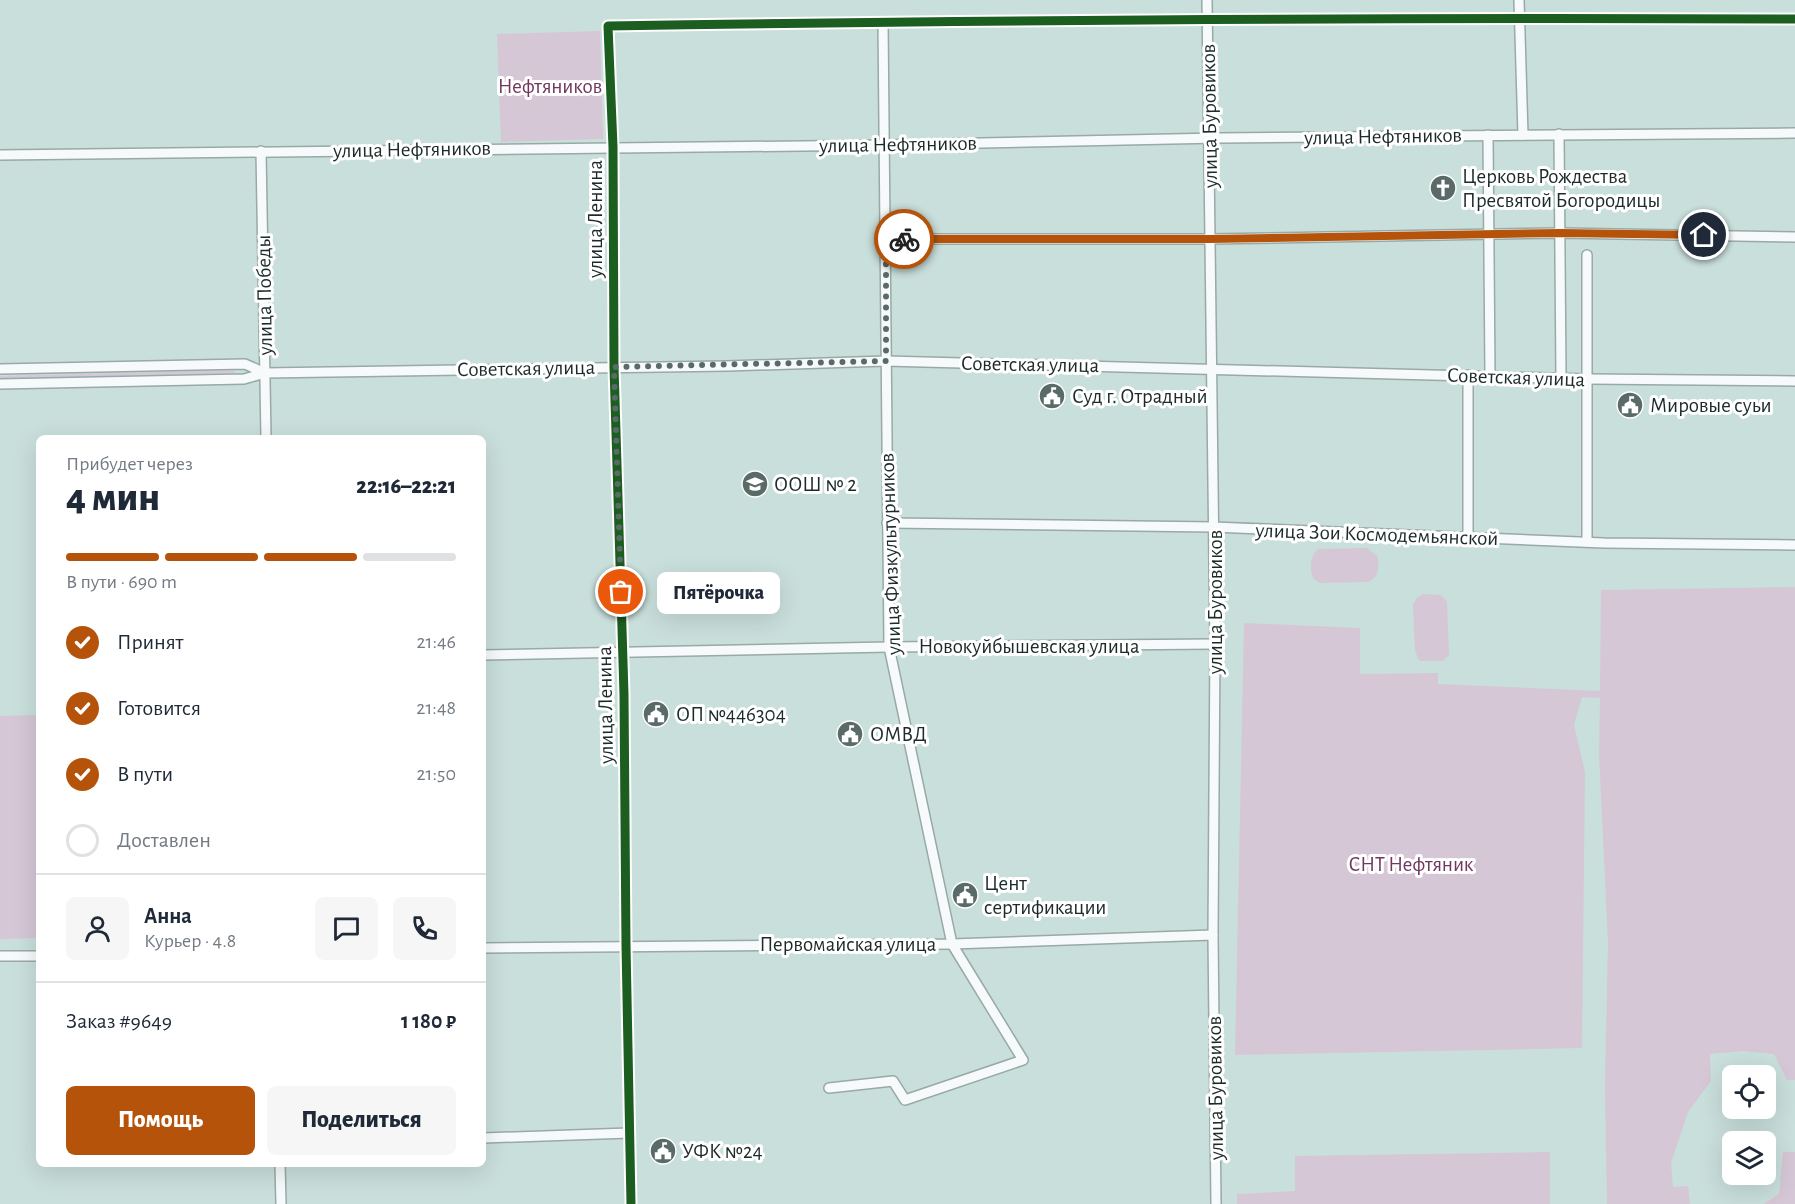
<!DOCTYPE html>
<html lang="ru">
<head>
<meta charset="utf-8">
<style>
  body { margin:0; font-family:"Alegreya Sans",sans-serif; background:#f6f6f7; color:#1f2937; height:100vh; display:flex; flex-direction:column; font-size:22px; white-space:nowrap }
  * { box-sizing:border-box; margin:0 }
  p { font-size:20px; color:#747a83 }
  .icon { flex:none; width:33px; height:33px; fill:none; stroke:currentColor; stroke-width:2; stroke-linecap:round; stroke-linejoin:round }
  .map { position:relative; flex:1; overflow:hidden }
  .drawer { position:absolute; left:36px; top:435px; width:450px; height:732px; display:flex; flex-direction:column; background:#fff; border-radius:9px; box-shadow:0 6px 24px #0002 }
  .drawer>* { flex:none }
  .buttons { position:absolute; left:1722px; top:1065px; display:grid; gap:12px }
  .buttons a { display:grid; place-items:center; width:54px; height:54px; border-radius:9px; background:#fff; box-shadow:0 6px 24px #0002; font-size:30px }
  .pin { position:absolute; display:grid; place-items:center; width:51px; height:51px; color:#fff; margin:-26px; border:3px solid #fff; border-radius:50%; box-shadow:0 2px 6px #0007 }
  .courier { position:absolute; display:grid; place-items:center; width:60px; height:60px; margin:-30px; border:4px solid #b45309; border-radius:50%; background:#fff; color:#222; box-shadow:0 2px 8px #0007 }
  .bubble { position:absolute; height:42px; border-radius:9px; background:#fff; box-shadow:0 6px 24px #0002; font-size:20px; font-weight:800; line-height:42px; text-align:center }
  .overview em { font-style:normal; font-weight:800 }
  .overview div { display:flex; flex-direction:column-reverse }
  .overview { display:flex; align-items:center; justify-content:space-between; height:102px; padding:0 30px }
  h1 { font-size:39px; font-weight:800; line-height:45px }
  .bar { display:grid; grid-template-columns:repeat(4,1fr); gap:9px 6px; align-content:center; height:72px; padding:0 30px }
  .bar i { height:8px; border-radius:4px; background:#e0e1e3 }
  .bar .on { background:#b45309 }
  .bar p { grid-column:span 4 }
  .line { display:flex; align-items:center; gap:15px; padding:0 30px; border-top:2px solid #e0e1e3 }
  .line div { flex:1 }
  .round { display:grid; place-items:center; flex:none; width:63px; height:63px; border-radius:9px; background:#f6f6f7 }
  ol { padding:0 30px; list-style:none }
  li { display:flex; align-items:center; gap:18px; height:66px }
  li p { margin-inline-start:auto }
  li .icon { padding:6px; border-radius:50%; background:#b45309; color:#fff; stroke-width:4 }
  li:last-child { color:#747a83 }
  li i { width:33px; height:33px; border:3px solid #e0e1e3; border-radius:50% }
  .action { display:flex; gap:12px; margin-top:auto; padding:12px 30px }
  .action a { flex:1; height:69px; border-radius:9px; background:#b45309; color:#fff; font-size:24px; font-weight:800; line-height:69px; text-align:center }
  .action a+a { background:#f6f6f7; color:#1f2937 }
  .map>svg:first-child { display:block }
</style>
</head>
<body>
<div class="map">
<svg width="1795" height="1204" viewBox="0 0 1795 1204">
  <rect width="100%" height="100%" fill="#c9dfdb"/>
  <g fill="#d5c7d6">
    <path d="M600 31 603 139 501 142 497 34Z"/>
    <path d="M235 370V373L0 379V376Z"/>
    <path d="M1367 548 1378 557C1378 569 1380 578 1367 582L1319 583 1313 578C1310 569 1309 556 1318 549Z"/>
    <path d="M1795 587V1080H1787L1774 1054 1743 1051 1710 1054 1711 1081 1688 1112 1671 1163 1673 1187 1688 1186 1690 1204H1607L1605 1085 1608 942 1599 753 1600 698 1582 697 1574 725 1585 772 1582 1048 1235 1055 1244 623 1360 628V674L1438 673V684L1600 691 1601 590Z"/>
    <path d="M1423 594 1441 595 1447 602 1449 655 1443 661H1421L1418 659 1415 650 1413 604 1417 598Z"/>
    <path d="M39 715V938L0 939V716Z"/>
    <path d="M1550 1152V1204H1237V1194L1295 1191V1156Z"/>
    <path d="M1783 1152H1795V1204H1764L1779 1194Z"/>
  </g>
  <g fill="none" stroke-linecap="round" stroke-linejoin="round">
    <defs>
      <g id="minor">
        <path d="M1207 0 1215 644 1213 935 1216 1204"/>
        <path d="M1519 0 1523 135"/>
        <path d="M1559 134 1561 378"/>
        <path d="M1488 135 1490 376"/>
        <path d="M261 151 266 438"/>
        <path d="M0 155 885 145 1219 138 1795 133"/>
        <path d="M886 239H1210L1560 233 1795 237"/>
        <path d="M1587 255V542"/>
        <path d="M0 369 245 364 265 373"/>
        <path d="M1468 375V538"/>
        <path d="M0 384 244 379 265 373 727 366 886 361 1589 379 1795 381"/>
        <path d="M887 523 1214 527 1604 543 1795 545"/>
        <path d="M483 655 889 647 1215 644"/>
        <path d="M483 948 952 944 1213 935"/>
        <path d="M0 956H39"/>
        <path d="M829 1088 893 1081 905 1100 1023 1060 952 944 889 647 883 22"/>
        <path d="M483 1138 629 1133"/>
        <path d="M280 1164 281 1204"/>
        <path d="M631 1204 626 945 624 694 614 367 613 147 608 26C1004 20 1399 17 1795 19"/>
      </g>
    </defs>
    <use href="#minor" stroke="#98a9a6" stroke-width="12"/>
    <use href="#minor" stroke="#f7fafa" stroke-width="9"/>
    <defs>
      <path id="cycleway" d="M631 1204 626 945 624 694 614 367 613 147 608 26C1004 20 1399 17 1795 19"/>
    </defs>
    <use href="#cycleway" stroke="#fff" stroke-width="13"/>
    <use href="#cycleway" stroke="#1b5e20" stroke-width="9"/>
  </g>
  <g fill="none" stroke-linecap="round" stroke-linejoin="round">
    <path stroke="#596a67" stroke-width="6" stroke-dasharray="0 10.8" d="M621 592 614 367 886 361V239H904"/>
    <path stroke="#b45309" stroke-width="8" d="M904 239H1210L1560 233 1704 235"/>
  </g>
  <defs>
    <symbol id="church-disc" viewBox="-11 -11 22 22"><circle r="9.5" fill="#596a67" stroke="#fff"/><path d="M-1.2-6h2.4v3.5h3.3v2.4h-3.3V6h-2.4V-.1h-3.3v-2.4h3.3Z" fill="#fff"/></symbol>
    <symbol id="civic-disc" viewBox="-11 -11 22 22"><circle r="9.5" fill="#596a67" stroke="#fff"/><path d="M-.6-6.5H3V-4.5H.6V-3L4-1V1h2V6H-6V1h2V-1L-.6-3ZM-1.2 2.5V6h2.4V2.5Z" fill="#fff"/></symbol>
    <symbol id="school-disc" viewBox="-11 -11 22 22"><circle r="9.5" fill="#596a67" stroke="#fff"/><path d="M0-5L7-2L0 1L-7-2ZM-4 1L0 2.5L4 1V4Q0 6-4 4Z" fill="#fff"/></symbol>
  </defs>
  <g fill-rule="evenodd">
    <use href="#church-disc" x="1428" y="173" width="30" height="30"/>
    <use href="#civic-disc" x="1037" y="381" width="30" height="30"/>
    <use href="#civic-disc" x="1615" y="390" width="30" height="30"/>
    <use href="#school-disc" x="740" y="469" width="30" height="30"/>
    <use href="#civic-disc" x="641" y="699" width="30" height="30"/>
    <use href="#civic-disc" x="835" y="719" width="30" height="30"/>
    <use href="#civic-disc" x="950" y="880" width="30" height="30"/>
    <use href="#civic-disc" x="648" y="1136" width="30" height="30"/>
  </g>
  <g text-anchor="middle" stroke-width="6" stroke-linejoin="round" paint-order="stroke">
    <g font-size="21" fill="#713761" stroke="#fff">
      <text x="550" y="93">Нефтяников</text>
      <text x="1411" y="871">СНТ Нефтяник</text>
    </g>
    <g font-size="21" fill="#1c2b29" stroke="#fff">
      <text transform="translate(1209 116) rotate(-91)" y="7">улица Буровиков</text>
      <text transform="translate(1383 136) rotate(-1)" y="7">улица Нефтяников</text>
      <text transform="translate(898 144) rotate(-1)" y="7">улица Нефтяников</text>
      <text transform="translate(412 149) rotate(-1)" y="7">улица Нефтяников</text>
      <text transform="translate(595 219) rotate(-90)" y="7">улица Ленина</text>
      <text transform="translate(264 295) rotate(-91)" y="7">улица Победы</text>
      <text transform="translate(1030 364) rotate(1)" y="7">Советская улица</text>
      <text transform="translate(526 368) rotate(-1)" y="7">Советская улица</text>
      <text transform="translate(1516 377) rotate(2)" y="7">Советская улица</text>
      <text transform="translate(1377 534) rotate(2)" y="7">улица Зои Космодемьянской</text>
      <text transform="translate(890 554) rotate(-92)" y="7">улица Физкультурников</text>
      <text transform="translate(1215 602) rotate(-90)" y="7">улица Буровиков</text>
      <text x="1029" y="653">Новокуйбышевская улица</text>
      <text transform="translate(605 705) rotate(-91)" y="7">улица Ленина</text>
      <text x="848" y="951">Первомайская улица</text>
      <text transform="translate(1215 1088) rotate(-91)" y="7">улица Буровиков</text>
    </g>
    <g font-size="21" fill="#1c2b29" stroke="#fff" text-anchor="start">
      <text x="1462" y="183">Церковь Рождества<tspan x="1462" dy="24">Пресвятой Богородицы</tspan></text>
      <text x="1072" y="403">Суд г. Отрадный</text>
      <text x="1650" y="412">Мировые суьи</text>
      <text x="774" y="491">ООШ № 2</text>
      <text x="676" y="721">ОП №446304</text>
      <text x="870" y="741">ОМВД</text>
      <text x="984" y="890">Цент<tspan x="984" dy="24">сертификации</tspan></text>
      <text x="682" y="1158">УФК №24</text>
    </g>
  </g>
</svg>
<div class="buttons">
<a><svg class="icon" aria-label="locate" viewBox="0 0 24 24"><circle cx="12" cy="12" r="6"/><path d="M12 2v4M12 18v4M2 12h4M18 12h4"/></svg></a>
<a><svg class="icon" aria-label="layers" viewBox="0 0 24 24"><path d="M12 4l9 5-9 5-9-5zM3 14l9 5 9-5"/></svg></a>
</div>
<div class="pin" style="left:621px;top:592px;background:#ea580c"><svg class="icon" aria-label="bag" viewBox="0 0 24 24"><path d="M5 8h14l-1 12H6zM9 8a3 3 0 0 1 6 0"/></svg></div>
<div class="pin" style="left:1704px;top:235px;background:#1f2937"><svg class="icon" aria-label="home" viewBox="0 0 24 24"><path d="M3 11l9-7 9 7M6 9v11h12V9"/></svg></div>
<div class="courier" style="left:904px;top:239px"><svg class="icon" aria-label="bike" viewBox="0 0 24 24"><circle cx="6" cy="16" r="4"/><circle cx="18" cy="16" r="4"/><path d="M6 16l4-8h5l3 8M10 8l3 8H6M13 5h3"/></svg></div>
<div class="bubble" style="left:657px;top:572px;width:123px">Пятёрочка</div>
<section class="drawer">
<div class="overview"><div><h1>4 мин</h1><p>Прибудет через</p></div><em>22:16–22:21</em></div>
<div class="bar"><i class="on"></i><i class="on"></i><i class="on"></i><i></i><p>В пути · 690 m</p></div>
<ol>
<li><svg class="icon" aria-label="check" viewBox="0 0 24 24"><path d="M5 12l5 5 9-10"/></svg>Принят<p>21:46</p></li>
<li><svg class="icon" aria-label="check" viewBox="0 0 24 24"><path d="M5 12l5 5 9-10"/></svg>Готовится<p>21:48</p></li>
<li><svg class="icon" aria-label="check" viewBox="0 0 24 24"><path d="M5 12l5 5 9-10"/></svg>В пути<p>21:50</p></li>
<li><i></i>Доставлен</li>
</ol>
<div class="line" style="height:108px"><a class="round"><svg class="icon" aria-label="person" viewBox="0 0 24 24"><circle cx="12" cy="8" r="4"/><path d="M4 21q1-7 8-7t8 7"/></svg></a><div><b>Анна</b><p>Курьер · 4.8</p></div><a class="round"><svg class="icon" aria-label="chat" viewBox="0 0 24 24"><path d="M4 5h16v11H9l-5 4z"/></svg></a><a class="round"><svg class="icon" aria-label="phone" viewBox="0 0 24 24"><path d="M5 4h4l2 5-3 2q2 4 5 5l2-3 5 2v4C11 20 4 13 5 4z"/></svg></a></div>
<div class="line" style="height:78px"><div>Заказ #9649</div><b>1 180 ₽</b></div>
<div class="action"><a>Помощь</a><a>Поделиться</a></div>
</section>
</div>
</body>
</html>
